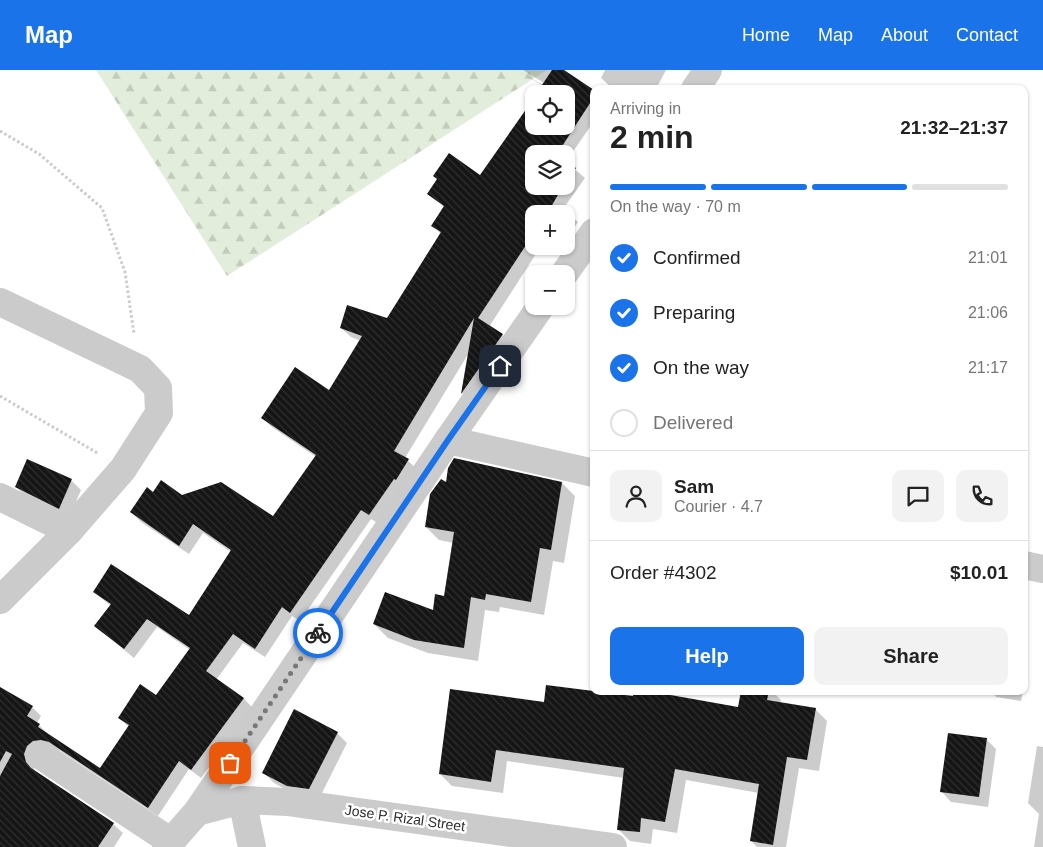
<!DOCTYPE html>
<html lang="en">
<head>
<meta charset="utf-8">
<style>
  body { margin:0; font-family:Arial,sans-serif; background:#f2f2f2; color:#222; height:100vh; display:flex; flex-direction:column; font-size:19px; white-space:nowrap }
  * { box-sizing:border-box; margin:0 }
  p { font-size:16px; color:#767676 }
  .icon { flex:none; width:28px; height:28px; fill:none; stroke:currentColor; stroke-width:2; stroke-linecap:round; stroke-linejoin:round }
  .map { position:relative; flex:1; overflow:hidden }
  .details { position:absolute; left:590px; top:15px; width:438px; height:610px; display:flex; flex-direction:column; background:#fff; border-radius:10px; box-shadow:0 1px 4px #0004 }
  .details>* { flex:none }
  .controls { position:absolute; left:525px; top:15px; display:grid; gap:10px }
  .controls a { display:grid; place-items:center; width:50px; height:50px; border-radius:10px; background:#fff; box-shadow:0 1px 4px #0004; font-size:25px }
  .pin { position:absolute; display:grid; place-items:center; width:42px; height:42px; color:#fff; margin:-21px; border-radius:10px; box-shadow:0 2px 8px #0006 }
  .courier { position:absolute; display:grid; place-items:center; width:50px; height:50px; margin:-25px; border:4px solid #1a73e8; border-radius:50%; background:#fff; color:#222; box-shadow:0 1px 6px #0007 }
  .overview em { font-style:normal; font-weight:800 }
  .overview div { display:flex; flex-direction:column-reverse }
  .overview { display:flex; align-items:center; justify-content:space-between; height:85px; padding:0 20px }
  h1 { font-size:32px; font-weight:800; line-height:38px }
  .bar { display:grid; grid-template-columns:repeat(4,1fr); gap:8px 5px; align-content:center; height:60px; padding:0 20px }
  .bar i { height:6px; border-radius:4px; background:#e0e0e0 }
  .bar .current { background:#1a73e8 }
  .bar p { grid-column:span 4 }
  .line { display:flex; align-items:center; gap:12px; padding:0 20px; border-top:1px solid #e0e0e0 }
  .line div { flex:1 }
  .round { display:grid; place-items:center; flex:none; width:52px; height:52px; border-radius:10px; background:#f2f2f2 }
  ol { padding:0 20px; list-style:none }
  li { display:flex; align-items:center; gap:15px; height:55px }
  li p { margin-inline-start:auto }
  li .icon { padding:5px; border-radius:50%; background:#1a73e8; color:#fff; stroke-width:4 }
  li:last-child { color:#767676 }
  li i { width:28px; height:28px; border:2px solid #e0e0e0; border-radius:50% }
  .primary-button { display:flex; gap:10px; margin-top:auto; padding:10px 20px }
  .primary-button a { flex:1; height:58px; border-radius:10px; background:#1a73e8; color:#fff; font-size:20px; font-weight:800; line-height:58px; text-align:center }
  .primary-button a+a { background:#f2f2f2; color:#222 }
  header { display:flex; align-items:center; gap:30px; box-sizing:border-box; height:70px; padding:0 25px; background:#1a73e8; color:#fff }
  header strong { font-size:24px }
  nav { display:flex; gap:28px; margin-inline-start:auto; font-size:18px }
  .map>svg:first-child { display:block }
</style>
</head>
<body>
<header>
<strong>Map</strong>
<nav><a>Home</a><a>Map</a><a>About</a><a>Contact</a></nav>
</header>
<div class="map">
<svg width="1043" height="777" viewBox="0 0 1043 777">
  <defs>
    <pattern id="forest-firs" width="22" height="20" patternUnits="userSpaceOnUse" patternTransform="scale(1.25)"><rect width="22" height="20" fill="#e3eddb"/><path d="M5 1l3.5 6h-7zM16 11l3.5 6h-7z" fill="#c3ccbc"/></pattern>
    <pattern id="building-back-hatch" width="6" height="6" patternUnits="userSpaceOnUse" patternTransform="scale(1.25)"><rect width="6" height="6" fill="#151515"/><path d="M-1 5l2 2M0 0l6 6M5-1l2 2" fill="none" stroke="#2f2f2f"/></pattern>
  </defs>
  <rect width="100%" height="100%" fill="#fff"/>
  <path fill="url(#forest-firs)" d="M96 0H547L227 206Z"/>
  <g fill="#0003">
    <path d="M517 0 548 18 549 16 523 0H562L594 21V51L566 92V84H534V116H566V92L585 108 563 139 578 152 566 169V144H534V176H541L489 257 502 265 511 274 471 332 462 323 470 281 405 388 418 400 406 419 404 418 379 454 371 449 300 551 292 546 265 587 243 573 216 610 244 629 253 638 201 708 189 699 158 746 60 681 51 678 42 680 37 686 33 695 35 702 113 754 123 763 114 777H0V618L32 637 41 646 37 653 49 665 100 699 129 657 119 648 140 616 156 627 190 580 157 557 134 588 95 556 111 536 94 522 111 495 190 547 231 482 203 463 189 484 141 452 131 442 147 419 154 423 161 412 182 427 221 413 273 448 316 387 272 357 262 348 295 299 329 322 361 271 351 267 341 258 348 236 388 250 441 164 432 155 444 137 429 123 438 110 434 106 449 84 481 107 534 30V56H566V24H538L543 16Z"/>
    <path d="M605 0H666L656 19H613L601 8Z"/>
    <path d="M71 410 81 420 69 448 26 426 16 417Z"/>
    <path d="M562 413 575 426 564 493 553 491 544 545 500 537 499 542 485 540 478 591 428 583 388 568 374 554 434 542 445 527 454 473 439 470 426 457 447 414Z"/>
    <path d="M635 621H670L669 626 739 638 742 621H772L781 630 780 634 815 639 827 651 819 701 799 698 786 777H757L751 771 759 723 686 710 677 763 653 759 651 774 630 771 618 759 624 708 507 691 503 723 452 716 440 704 545 634 634 628Z"/>
    <path d="M991 621H1023L1021 631 996 627Z"/>
    <path d="M337 663 347 673 319 729 298 726 274 713 264 703Z"/>
    <path d="M986 669 996 679 988 737 951 732 942 722Z"/>
    <path d="M1037 676 1043 677V777H1034L1039 744 1028 733Z"/>
  </g>
  <g fill="url(#building-back-hatch)">
    <path d="M552 0H564L594 20V27L557 84H534V116H563L547 144H534V163L478 248 503 264 461 324 474 248 394 381 409 389 396 410 394 409 369 445 361 440 290 543 282 537 255 579 233 564 206 601 244 628 191 700 179 691 148 738 49 672 41 670 33 671 27 676 24 684 26 692 31 698 114 753 98 777H0V706L12 684 6 681 0 692V617L33 636 27 646 40 654 38 657 100 698 129 655 118 648 140 614 156 625 190 578 147 549 124 579 94 556 111 534 93 522 111 494 189 545 231 480 193 454 179 476 130 442 147 417 153 422 161 410 182 425 221 412 273 446 316 385 261 348 295 297 329 320 362 266 340 258 347 235 387 248 441 162 431 156 444 136 427 124 437 109 433 106 449 83 480 105 534 28V56H566V24H536Z"/>
    <path d="M566 91 576 98 566 112Z"/>
    <path d="M454 388 562 412 551 480 540 478 531 532 486 524 485 530 471 527 464 578 414 570 373 554 385 522 433 540 435 524 444 526 454 462 425 457 430 424 441 409 446 412 448 398Z"/>
    <path d="M27 389 72 409 59 439 15 417Z"/>
    <path d="M546 615 633 626V621H648L738 637 741 621H769L767 630 816 638 807 690 787 687 773 775 750 771 759 714 675 699 665 752 641 748 640 762 617 760 624 698 496 680 491 712 439 704 450 619 544 632Z"/>
    <path d="M294 639 338 662 309 719 287 716 262 703Z"/>
    <path d="M948 663 987 668 979 727 940 722Z"/>
  </g>
  <g fill="none" stroke-linecap="round" stroke-linejoin="round">
    <g stroke="#cbcbcb" stroke-width="3" stroke-dasharray="2.5 2.5" stroke-linecap="butt">
      <path d="M0 61 39 84 102 138 125 202 134 264"/>
      <path d="M0 326 99 384"/>
    </g>
    <g stroke="#cbcbcb" stroke-width="28">
      <path d="M695 19 708 0"/>
      <path d="M564 204 594 162"/>
      <path d="M0 232 140 299 158 318 159 343 123 399 69 461 0 530"/>
      <path d="M448 370 594 403"/>
      <path d="M0 427 69 461"/>
      <path d="M1024 495 1043 499"/>
      <path d="M40 685 170 771"/>
      <path d="M242 730 252 777"/>
      <path d="M197 742 242 730 287 732 613 777"/>
      <path d="M166 777 197 742 448 370 541 236"/>
    </g>
  </g>
  <g fill="none" stroke-linecap="round" stroke-linejoin="round">
    <path stroke="#777" stroke-width="5" stroke-dasharray="0 9" d="M230 693 318 563"/>
    <path stroke="#1a73e8" stroke-width="6" d="M318 563 448 370 500 296"/>
  </g>
  <g text-anchor="middle" stroke-width="5" stroke-linejoin="round" paint-order="stroke">
    <g font-size="14" fill="#2e2e2e" stroke="#fff">
      <text transform="translate(405 748) rotate(8)" y="5">Jose P. Rizal Street</text>
    </g>
  </g>
</svg>
<div class="controls">
<a><svg class="icon" aria-label="locate" viewBox="0 0 24 24"><circle cx="12" cy="12" r="6"/><path d="M12 2v4M12 18v4M2 12h4M18 12h4"/></svg></a>
<a><svg class="icon" aria-label="layers" viewBox="0 0 24 24"><path d="M12 4l9 5-9 5-9-5zM3 14l9 5 9-5"/></svg></a>
<a>+</a>
<a>−</a>
</div>
<div class="pin" style="left:230px;top:693px;background:#ea580c"><svg class="icon" aria-label="bag" viewBox="0 0 24 24"><path d="M5 8h14l-1 12H6zM9 8a3 3 0 0 1 6 0"/></svg></div>
<div class="pin" style="left:500px;top:296px;background:#1f2937"><svg class="icon" aria-label="home" viewBox="0 0 24 24"><path d="M3 11l9-7 9 7M6 9v11h12V9"/></svg></div>
<div class="courier" style="left:318px;top:563px"><svg class="icon" aria-label="bike" viewBox="0 0 24 24"><circle cx="6" cy="16" r="4"/><circle cx="18" cy="16" r="4"/><path d="M6 16l4-8h5l3 8M10 8l3 8H6M13 5h3"/></svg></div>
<section class="details">
<div class="overview"><div><h1>2 min</h1><p>Arriving in</p></div><em>21:32–21:37</em></div>
<div class="bar"><i class="current"></i><i class="current"></i><i class="current"></i><i></i><p>On the way · 70 m</p></div>
<ol>
<li><svg class="icon" aria-label="check" viewBox="0 0 24 24"><path d="M5 12l5 5 9-10"/></svg>Confirmed<p>21:01</p></li>
<li><svg class="icon" aria-label="check" viewBox="0 0 24 24"><path d="M5 12l5 5 9-10"/></svg>Preparing<p>21:06</p></li>
<li><svg class="icon" aria-label="check" viewBox="0 0 24 24"><path d="M5 12l5 5 9-10"/></svg>On the way<p>21:17</p></li>
<li><i></i>Delivered</li>
</ol>
<div class="line" style="height:90px"><a class="round"><svg class="icon" aria-label="person" viewBox="0 0 24 24"><circle cx="12" cy="8" r="4"/><path d="M4 21q1-7 8-7t8 7"/></svg></a><div><b>Sam</b><p>Courier · 4.7</p></div><a class="round"><svg class="icon" aria-label="chat" viewBox="0 0 24 24"><path d="M4 5h16v11H9l-5 4z"/></svg></a><a class="round"><svg class="icon" aria-label="phone" viewBox="0 0 24 24"><path d="M5 4h4l2 5-3 2q2 4 5 5l2-3 5 2v4C11 20 4 13 5 4z"/></svg></a></div>
<div class="line" style="height:65px"><div>Order #4302</div><b>$10.01</b></div>
<div class="primary-button"><a>Help</a><a>Share</a></div>
</section>
</div>
</body>
</html>
